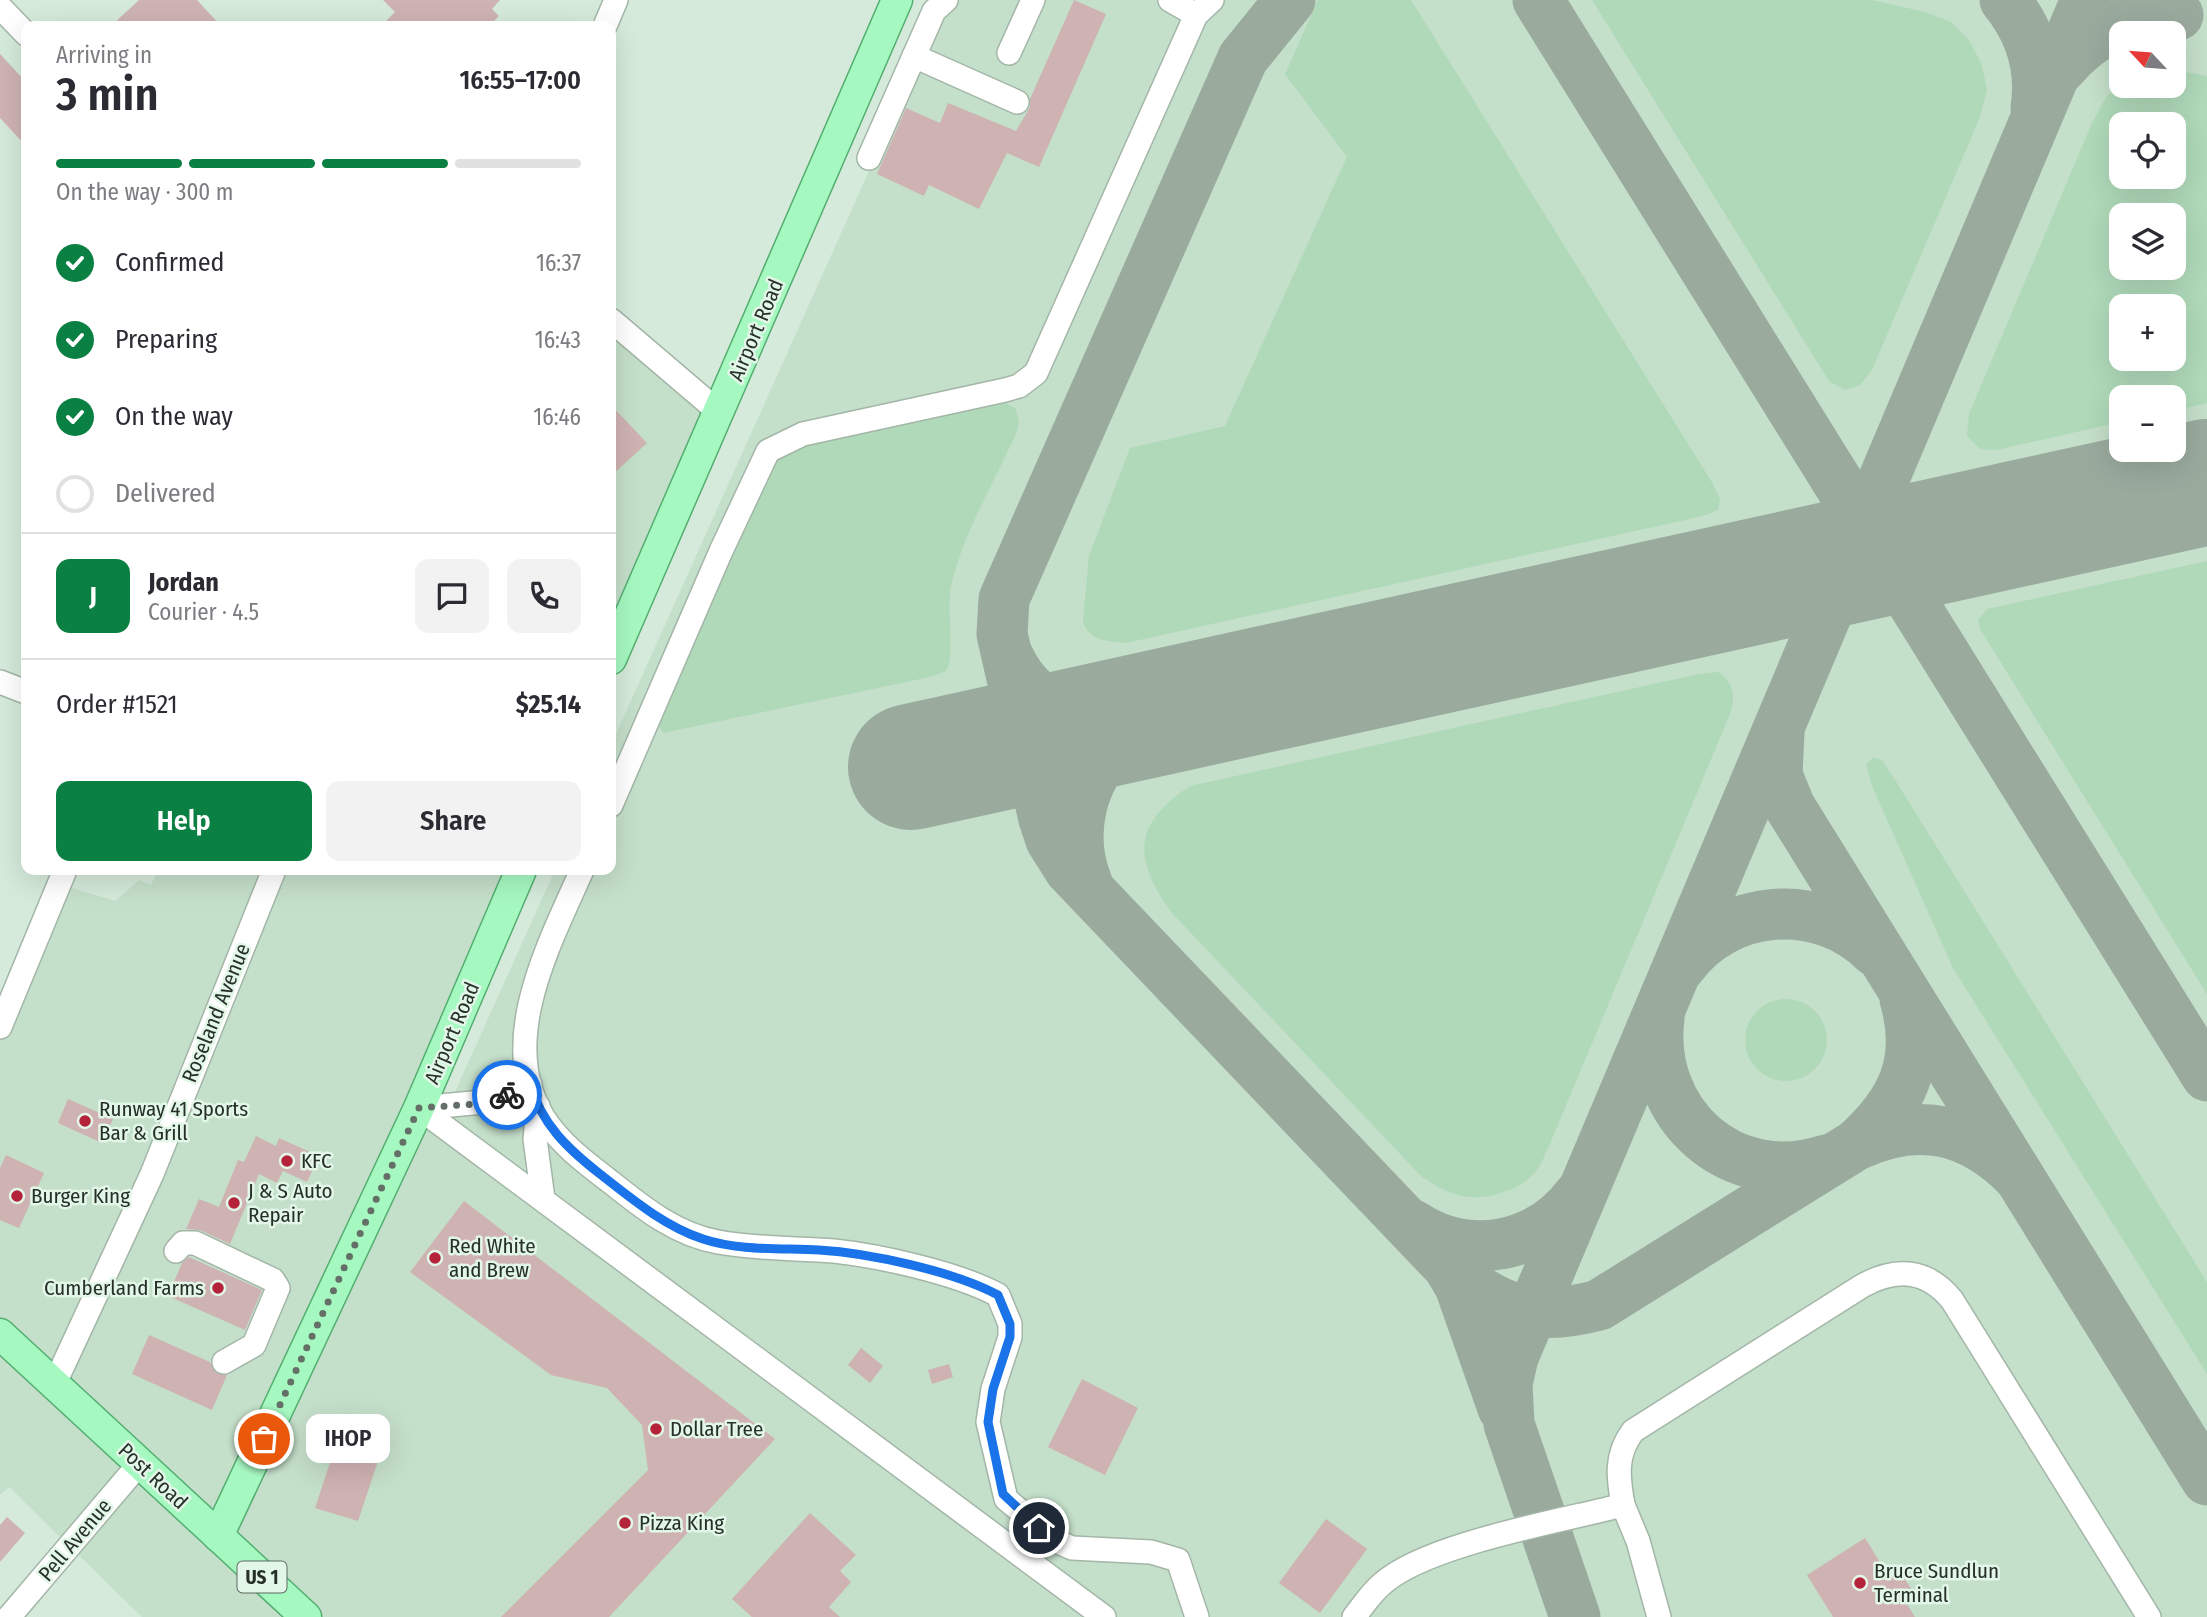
<!DOCTYPE html>
<html lang="en">
<head>
<meta charset="utf-8">
<style>
  body { margin:0; font-family:"Fira Sans Condensed",sans-serif; background:#f2f2f3; color:#2b2b33; height:100vh; display:flex; flex-direction:column; font-size:26px; white-space:nowrap }
  * { box-sizing:border-box; margin:0 }
  p { font-size:23px; color:#7c7c81 }
  .icon { flex:none; width:38px; height:38px; fill:none; stroke:currentColor; stroke-width:2; stroke-linecap:round; stroke-linejoin:round }
  .map { position:relative; flex:1; overflow:hidden }
  .side { position:absolute; left:21px; top:21px; width:595px; height:854px; display:flex; flex-direction:column; background:#fff; border-radius:14px; box-shadow:0 7px 28px #0002 }
  .side>* { flex:none }
  .needle { width:46px; rotate:296deg }
  .fabs { position:absolute; left:2109px; top:21px; display:grid; gap:14px }
  .fabs a { display:grid; place-items:center; width:77px; height:77px; border-radius:14px; background:#fff; box-shadow:0 7px 28px #0002; font-size:35px }
  .pin { position:absolute; display:grid; place-items:center; width:60px; height:60px; color:#fff; margin:-30px; border:4px solid #fff; border-radius:50%; box-shadow:0 2px 7px #0007 }
  .courier { position:absolute; display:grid; place-items:center; width:70px; height:70px; margin:-35px; border:5px solid #1a73e8; border-radius:50%; background:#fff; color:#222; box-shadow:0 2px 9px #0007 }
  .bubble { position:absolute; height:49px; border-radius:14px; background:#fff; box-shadow:0 7px 28px #0002; font-size:23px; font-weight:600; line-height:49px; text-align:center }
  .headline em { font-style:normal; font-weight:600 }
  .headline div { display:flex; flex-direction:column-reverse }
  .headline { display:flex; align-items:center; justify-content:space-between; height:119px; padding:0 35px }
  h1 { font-size:46px; font-weight:600; line-height:52px }
  .bar { display:grid; grid-template-columns:repeat(4,1fr); gap:10px 7px; align-content:center; height:84px; padding:0 35px }
  .bar i { height:9px; border-radius:5px; background:#e1e1e2 }
  .bar .on { background:#0b8043 }
  .bar p { grid-column:span 4 }
  .line { display:flex; align-items:center; gap:18px; padding:0 35px; border-top:2px solid #e1e1e2 }
  .line div { flex:1 }
  .round { display:grid; place-items:center; flex:none; width:74px; height:74px; border-radius:14px; background:#f2f2f3 }
  ol { padding:0 35px; list-style:none }
  li { display:flex; align-items:center; gap:21px; height:77px }
  li p { margin-inline-start:auto }
  li .icon { padding:7px; border-radius:50%; background:#0b8043; color:#fff; stroke-width:4 }
  li:last-child { color:#7c7c81 }
  li i { width:38px; height:38px; border:4px solid #e1e1e2; border-radius:50% }
  .button { display:flex; gap:14px; margin-top:auto; padding:14px 35px }
  .button a { flex:1; height:80px; border-radius:14px; background:#0b8043; color:#fff; font-size:28px; font-weight:600; line-height:80px; text-align:center }
  .button a+a { background:#f2f2f3; color:#2b2b33 }
  .map>svg:first-child { display:block }
</style>
</head>
<body>
<div class="map">
<svg width="2207" height="1617" viewBox="0 0 2207 1617">
  <rect width="100%" height="100%" fill="#d5eada"/>
  <g fill="#c4dfca" fill-rule="evenodd">
    <path d="M946 0H2207V1617H142L9 1487 0 1495V996L52 882 115 901 139 880 151 885 158 870H522L419 1107 441 1123 555 870H611V745ZM2121 33H2174V86H2121ZM2121 124H2174V177H2121ZM2121 215H2174V268H2121ZM2121 306H2174V359H2121ZM2121 397H2174V450H2121Z"/>
    <path d="M611 320 722 412 611 663Z"/>
  </g>
  <g fill="#afd9b9" fill-rule="evenodd">
    <path d="M1318 0H1411L1713 484 1720 499 1718 510 1703 516 1126 643C1108 641 1088 641 1083 621L1089 556 1130 448 1225 426 1347 157 1285 74Z"/>
    <path d="M1592 0H1872L1925 12 1951 22 1969 40 1982 65 1987 90 1980 117 1872 370 1860 385 1845 390 1829 381Z"/>
    <path d="M2174 70 2207 76V403L2174 411V397H2121V422L1996 450 1980 449 1967 436 1969 414 2092 123 2106 97 2121 82V86H2174ZM2174 124V177H2121V124ZM2174 215V268H2121V215ZM2174 306V359H2121V306Z"/>
    <path d="M1005 403 1015 408 1019 421 1017 431C995 481 963 533 951 586 946 610 956 656 946 671L930 677 663 733 658 725 766 475 779 457 807 445Z"/>
    <path d="M2207 561V994L1980 629 1978 620 1987 609Z"/>
    <path d="M1719 672C1734 685 1736 695 1730 714L1549 1146C1545 1154 1542 1164 1536 1171 1530 1179 1518 1187 1509 1190 1474 1204 1451 1197 1421 1176L1172 913C1132 859 1133 824 1190 786L1699 674Z"/>
    <path d="M1873 758 1882 760 1897 783 2207 1282V1374L1953 968 1872 786 1866 764Z"/>
    <circle cx="1786" cy="1040" r="41"/>
  </g>
  <g fill="none" stroke-linecap="round" stroke-linejoin="round">
    <g stroke="#9aab9e" stroke-width="51">
      <path d="M1290 0 1243 58 1004 599 1002 634 1044 819 1051 840 1070 870 1449 1267C1495 1311 1537 1322 1599 1305L1856 1145C1919 1116 1970 1128 2018 1176"/>
      <path d="M1538 0 2207 1076"/>
      <path d="M2005 0C2031 32 2042 67 2036 108"/>
      <path d="M2061 68C2093 31 2129 15 2178 15"/>
      <path d="M1009 658C1031 705 1070 717 1118 722"/>
      <path d="M1779 732 1777 775 1790 807 2207 1480"/>
      <path d="M1087 883C1068 835 1080 779 1118 744 1129 733 1143 723 1156 714"/>
      <path d="M1680 967C1726 903 1819 896 1875 951"/>
      <path d="M1659 1018C1647 1115 1732 1191 1826 1160"/>
      <path d="M1856 1145C1902 1104 1923 1062 1905 999"/>
      <path d="M1413 1225C1469 1262 1539 1248 1579 1195"/>
      <path d="M1450 1269 1460 1286 1503 1408"/>
      <path d="M1575 1617 1509 1424 1507 1384 1513 1357 2086 0"/>
    </g>
    <path stroke="#9aab9e" stroke-width="126" d="M911 767 2207 482"/>
  </g>
  <g fill="#ceb3b2">
    <path d="M139 0H197L221 26H111Z"/>
    <path d="M383 0H500L492 9 499 16 489 26H381L395 12Z"/>
    <path d="M1074 0 1106 14 1039 167 1007 153 979 209 929 185 924 196 877 174 906 108 940 123 948 103 1016 131 1030 107V99Z"/>
    <path d="M0 54 26 82V146L0 118Z"/>
    <path d="M611 405 647 443 611 476Z"/>
    <path d="M68 1099 113 1119 102 1143 58 1123Z"/>
    <path d="M256 1136 276 1146 279 1138 319 1156 307 1182 283 1171 277 1183 259 1174 230 1244 200 1230 186 1229 199 1199 219 1207 238 1160 244 1162Z"/>
    <path d="M6 1155 44 1173 19 1228 0 1220V1168Z"/>
    <path d="M464 1201 775 1439 609 1617H501L648 1470 642 1425 607 1388 551 1375 410 1272Z"/>
    <path d="M189 1257 262 1290 245 1330 168 1296 182 1263Z"/>
    <path d="M149 1335 210 1362 218 1374 227 1375 212 1410 132 1374Z"/>
    <path d="M861 1348 883 1366 870 1383 848 1365Z"/>
    <path d="M949 1364 953 1377 932 1384 928 1370Z"/>
    <path d="M1082 1379 1138 1408 1105 1475 1048 1447Z"/>
    <path d="M340 1432 383 1446 358 1521 315 1508Z"/>
    <path d="M810 1513 856 1555 840 1571 851 1582 829 1607 840 1617H752L732 1599Z"/>
    <path d="M7 1517 25 1533 0 1562V1525Z"/>
    <path d="M1326 1519 1367 1549 1320 1613 1279 1583Z"/>
    <path d="M1865 1538 1889 1577 1899 1570 1912 1590 1902 1596 1915 1617H1833L1807 1575Z"/>
  </g>
  <g fill="none" stroke-linecap="round" stroke-linejoin="round">
    <defs>
      <g id="minor">
        <path d="M1170 0 1196 15"/>
        <path d="M0 7 26 34"/>
        <path d="M605 26 616 0"/>
        <path d="M1009 53 1033 0"/>
        <path d="M914 56 1017 102"/>
        <path d="M869 158 934 11 946 0"/>
        <path d="M611 320 720 413"/>
        <path d="M0 682 26 692"/>
        <path d="M611 805 721 551 768 451 803 434 1005 390 1019 386 1036 373 1196 15 1212 0"/>
        <path d="M582 870C551 941 496 1040 543 1117 560 1144 587 1164 612 1183 643 1208 677 1235 718 1242 756 1249 795 1248 834 1251 880 1256 957 1273 998 1295L1010 1324V1337L993 1389 988 1422 1006 1499 1056 1541 1072 1548 1151 1552 1178 1560 1197 1617"/>
        <path d="M0 1027 65 870"/>
        <path d="M538 1106 535 1139 543 1199"/>
        <path d="M419 1108 1104 1617"/>
        <path d="M419 1108 494 1101 530 1084"/>
        <path d="M176 1251 183 1243H195L273 1280 278 1288 254 1345 224 1362"/>
        <path d="M54 1385 152 1174 274 870"/>
        <path d="M1623 1505 1638 1541 1659 1617"/>
        <path d="M9 1617 140 1463"/>
        <path d="M1354 1617C1363 1606 1371 1593 1382 1584 1426 1544 1562 1521 1623 1505 1618 1477 1615 1455 1633 1431L1862 1286C1896 1267 1927 1269 1952 1300L2149 1617"/>
      </g>
      <g id="major">
        <path d="M611 659 897 0"/>
        <path d="M0 1334 306 1617"/>
        <path d="M218 1536 419 1108 521 870"/>
      </g>
    </defs>
    <use href="#minor" stroke="#a3b6a7" stroke-width="26"/>
    <use href="#major" stroke="#53ae70" stroke-width="33"/>
    <use href="#minor" stroke="#fff" stroke-width="23"/>
    <use href="#major" stroke="#a6f8c1" stroke-width="30"/>
  </g>
  <g fill="none" stroke-linecap="round" stroke-linejoin="round">
    <path stroke="#647067" stroke-width="7" stroke-dasharray="0 12.6" d="M264 1439 419 1108 475 1104 507 1095"/>
    <path stroke="#1a73e8" stroke-width="9" d="M507 1095 530 1083C541 1124 568 1149 600 1174 632 1199 664 1226 703 1239 739 1251 781 1248 819 1250 869 1253 953 1271 998 1295L1010 1324V1337L993 1389 988 1422 1003 1494 1039 1528"/>
  </g>
  <g fill="#b5233a" stroke="#e2f7e7" stroke-width="2.5">
    <circle cx="85" cy="1121" r="7"/>
    <circle cx="287" cy="1161" r="7"/>
    <circle cx="17" cy="1196" r="7"/>
    <circle cx="234" cy="1203" r="7"/>
    <circle cx="435" cy="1258" r="7"/>
    <circle cx="218" cy="1288" r="7"/>
    <circle cx="656" cy="1429" r="7"/>
    <circle cx="625" cy="1523" r="7"/>
    <circle cx="1860" cy="1583" r="7"/>
  </g>
  <g text-anchor="middle" stroke-width="5" stroke-linejoin="round" paint-order="stroke">
    <rect fill="#e2f7e7" stroke="#5f6b62" stroke-width="2" x="237.5" y="1561.5" width="49" height="31" rx="5"/>
    <g font-size="19" font-weight="bold" fill="#272f29">
      <text x="262" y="1584">US 1</text>
    </g>
    <g font-size="21" fill="#272f29" stroke="#e2f7e7">
      <text transform="translate(756 330) rotate(-67)" y="7">Airport Road</text>
      <text transform="translate(216 1013) rotate(-68)" y="7">Roseland Avenue</text>
      <text transform="translate(452 1033) rotate(-67)" y="7">Airport Road</text>
      <text transform="translate(153 1476) rotate(43)" y="7">Post Road</text>
      <text transform="translate(75 1540) rotate(-50)" y="7">Pell Avenue</text>
    </g>
    <g font-size="21" fill="#272f29" stroke="#e2f7e7" text-anchor="start">
      <text x="99" y="1116">Runway 41 Sports<tspan x="99" dy="24">Bar &amp; Grill</tspan></text>
      <text x="301" y="1168">KFC</text>
      <text x="248" y="1198">J &amp; S Auto<tspan x="248" dy="24">Repair</tspan></text>
      <text x="31" y="1203">Burger King</text>
      <text x="449" y="1253">Red White<tspan x="449" dy="24">and Brew</tspan></text>
      <text x="204" y="1295" text-anchor="end">Cumberland Farms</text>
      <text x="670" y="1436">Dollar Tree</text>
      <text x="639" y="1530">Pizza King</text>
      <text x="1874" y="1578">Bruce Sundlun<tspan x="1874" dy="24">Terminal</tspan></text>
    </g>
  </g>
</svg>
<div class="fabs">
<a><svg class="needle" viewBox="-14 -14 28 28"><path d="M0-13l5 13h-10z" fill="#e53935"/><path d="M0 13l5-13h-10z" fill="#7c7c81"/></svg></a>
<a><svg class="icon" aria-label="locate" viewBox="0 0 24 24"><circle cx="12" cy="12" r="6"/><path d="M12 2v4M12 18v4M2 12h4M18 12h4"/></svg></a>
<a><svg class="icon" aria-label="layers" viewBox="0 0 24 24"><path d="M12 4l9 5-9 5-9-5zM3 14l9 5 9-5"/></svg></a>
<a>+</a>
<a>−</a>
</div>
<div class="pin" style="left:264px;top:1439px;background:#ea580c"><svg class="icon" aria-label="bag" viewBox="0 0 24 24"><path d="M5 8h14l-1 12H6zM9 8a3 3 0 0 1 6 0"/></svg></div>
<div class="pin" style="left:1039px;top:1528px;background:#1f2937"><svg class="icon" aria-label="home" viewBox="0 0 24 24"><path d="M3 11l9-7 9 7M6 9v11h12V9"/></svg></div>
<div class="courier" style="left:507px;top:1095px"><svg class="icon" aria-label="bike" viewBox="0 0 24 24"><circle cx="6" cy="16" r="4"/><circle cx="18" cy="16" r="4"/><path d="M6 16l4-8h5l3 8M10 8l3 8H6M13 5h3"/></svg></div>
<div class="bubble" style="left:306px;top:1414px;width:84px">IHOP</div>
<section class="side">
<div class="headline"><div><h1>3 min</h1><p>Arriving in</p></div><em>16:55–17:00</em></div>
<div class="bar"><i class="on"></i><i class="on"></i><i class="on"></i><i></i><p>On the way · 300 m</p></div>
<ol>
<li><svg class="icon" aria-label="check" viewBox="0 0 24 24"><path d="M5 12l5 5 9-10"/></svg>Confirmed<p>16:37</p></li>
<li><svg class="icon" aria-label="check" viewBox="0 0 24 24"><path d="M5 12l5 5 9-10"/></svg>Preparing<p>16:43</p></li>
<li><svg class="icon" aria-label="check" viewBox="0 0 24 24"><path d="M5 12l5 5 9-10"/></svg>On the way<p>16:46</p></li>
<li><i></i>Delivered</li>
</ol>
<div class="line" style="height:126px"><b class="round" style="background:#0b8043;color:#fff">J</b><div><b>Jordan</b><p>Courier · 4.5</p></div><a class="round"><svg class="icon" aria-label="chat" viewBox="0 0 24 24"><path d="M4 5h16v11H9l-5 4z"/></svg></a><a class="round"><svg class="icon" aria-label="phone" viewBox="0 0 24 24"><path d="M5 4h4l2 5-3 2q2 4 5 5l2-3 5 2v4C11 20 4 13 5 4z"/></svg></a></div>
<div class="line" style="height:91px"><div>Order #1521</div><b>$25.14</b></div>
<div class="button"><a>Help</a><a>Share</a></div>
</section>
</div>
</body>
</html>
